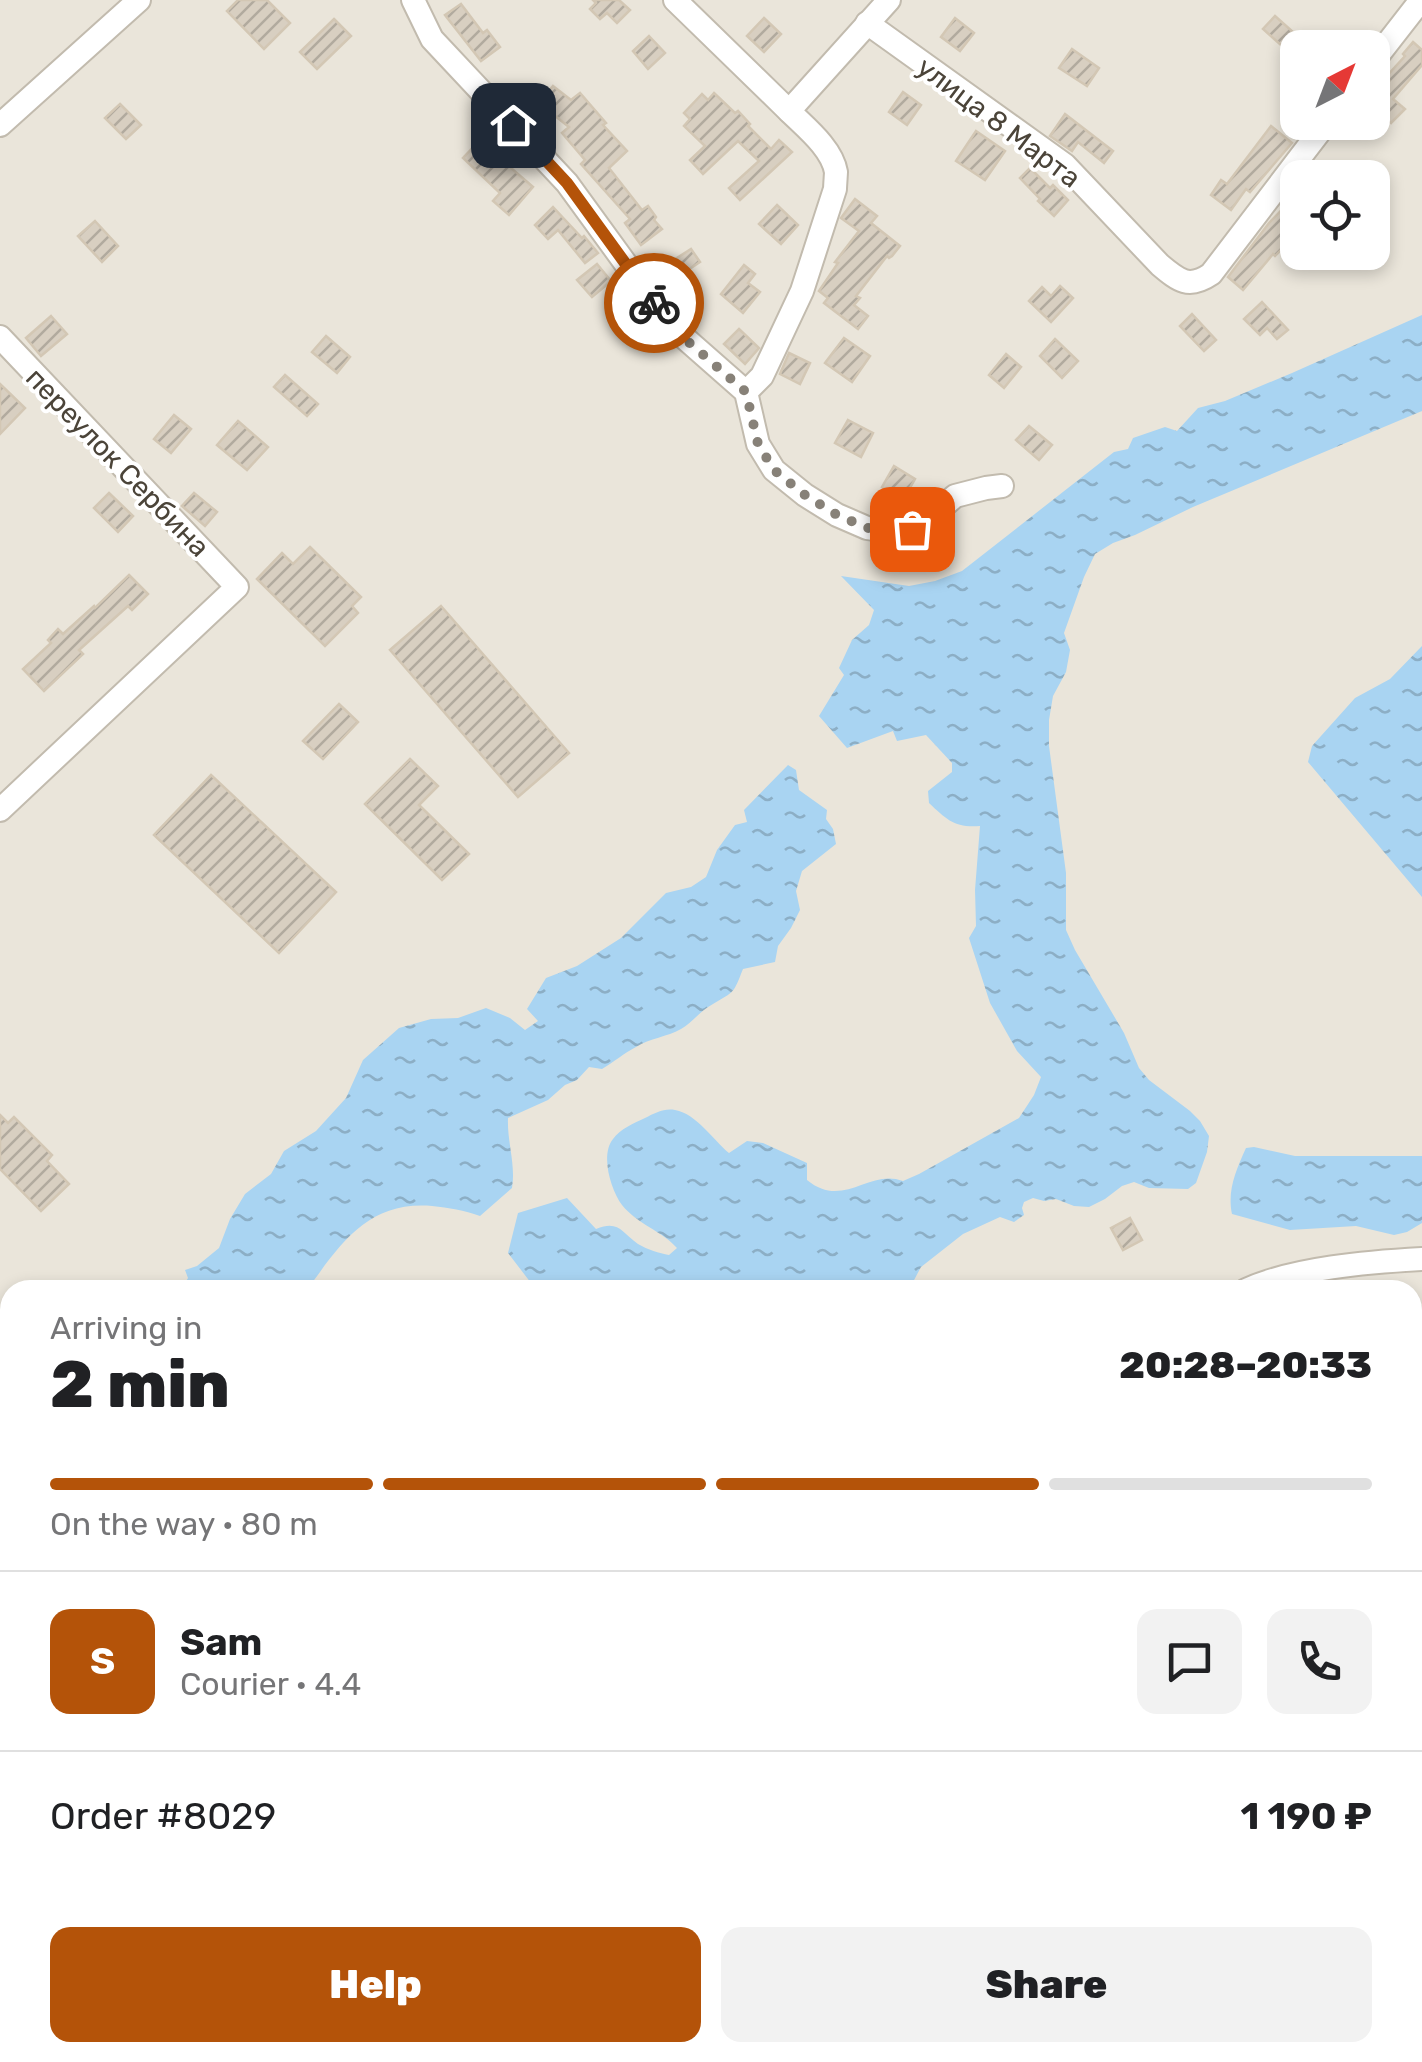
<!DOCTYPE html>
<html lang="en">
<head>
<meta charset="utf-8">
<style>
  body { margin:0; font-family:Rubik,sans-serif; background:#f2f2f2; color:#202124; height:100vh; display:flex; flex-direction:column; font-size:38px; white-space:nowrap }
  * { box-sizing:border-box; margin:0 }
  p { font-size:32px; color:#757577 }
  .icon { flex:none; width:55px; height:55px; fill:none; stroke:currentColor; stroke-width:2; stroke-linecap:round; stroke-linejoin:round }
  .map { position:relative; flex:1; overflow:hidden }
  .drawer { position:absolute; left:0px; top:1280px; width:1422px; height:782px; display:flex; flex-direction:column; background:#fff; border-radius:30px 30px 0 0; box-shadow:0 5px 15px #0003 }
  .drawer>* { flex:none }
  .needle { width:65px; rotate:42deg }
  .controls { position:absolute; left:1280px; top:30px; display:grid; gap:20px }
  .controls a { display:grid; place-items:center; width:110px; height:110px; border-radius:20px; background:#fff; box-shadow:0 5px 15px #0003; font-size:50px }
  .pin { position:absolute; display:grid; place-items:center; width:85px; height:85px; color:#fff; margin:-42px; border-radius:20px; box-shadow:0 5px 15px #0006 }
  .courier { position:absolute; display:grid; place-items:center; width:100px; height:100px; margin:-50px; border:8px solid #b45309; border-radius:50%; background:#fff; color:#222; box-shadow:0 2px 12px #0007 }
  .summary em { font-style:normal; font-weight:800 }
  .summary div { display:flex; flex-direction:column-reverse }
  .summary { display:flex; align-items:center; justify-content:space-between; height:170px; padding:0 50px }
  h1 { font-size:65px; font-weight:800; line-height:75px }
  .bar { display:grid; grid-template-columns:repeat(4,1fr); gap:15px 10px; align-content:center; height:120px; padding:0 50px }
  .bar i { height:12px; border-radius:8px; background:#e0e0e0 }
  .bar .current { background:#b45309 }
  .bar p { grid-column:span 4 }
  .line { display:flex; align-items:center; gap:25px; padding:0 50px; border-top:2px solid #e0e0e0 }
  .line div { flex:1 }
  .round { display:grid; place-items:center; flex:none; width:105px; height:105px; border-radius:20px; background:#f2f2f2 }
  .cta { display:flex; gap:20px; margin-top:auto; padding:20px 50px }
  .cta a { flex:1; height:115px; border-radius:20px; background:#b45309; color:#fff; font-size:40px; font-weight:800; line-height:115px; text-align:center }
  .cta a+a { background:#f2f2f2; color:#202124 }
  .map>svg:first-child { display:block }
</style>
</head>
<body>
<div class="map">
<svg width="1422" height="2062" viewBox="0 0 1422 2062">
  <defs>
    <pattern id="water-ripples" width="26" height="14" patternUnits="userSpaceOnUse" patternTransform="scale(2.5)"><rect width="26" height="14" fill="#a9d4f2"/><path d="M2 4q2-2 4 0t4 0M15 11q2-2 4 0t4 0" fill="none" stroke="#8caec5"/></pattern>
    <pattern id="building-hatch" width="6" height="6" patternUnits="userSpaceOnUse" patternTransform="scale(2.5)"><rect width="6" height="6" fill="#d8cfc1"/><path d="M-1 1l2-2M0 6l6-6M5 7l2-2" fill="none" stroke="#b1aa9e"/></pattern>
  </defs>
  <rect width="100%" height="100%" fill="#f6f3ec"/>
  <path fill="#eae5da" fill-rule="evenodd" d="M0 0H1422V2062H429L427 2053 1412 2052V1290H10V1493L0 1510ZM1298 48H1372V122H1298ZM1298 178H1372V252H1298Z"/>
  <g fill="url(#water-ripples)">
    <path d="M1422 315V411L1193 507 1135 535 1113 543 1095 554 1084 577 1064 633 1070 650 1066 672 1053 696 1049 720V746L1066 873V930L1075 950 1124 1033 1139 1068 1149 1080 1190 1111 1200 1121 1209 1136 1207 1152 1196 1183 1188 1189 1149 1188 1134 1182 1122 1186 1105 1199 1089 1207 1074 1206 1056 1199 1044 1201 1033 1198 1024 1202 1022 1208 1024 1215 1014 1222 1000 1217 963 1234 921 1267 913 1282 903 1290H531V1283L508 1253 518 1213 567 1198 596 1229C619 1220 621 1232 638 1244 648 1250 659 1253 669 1255L677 1248C662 1231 637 1224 622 1205 611 1190 600 1155 613 1139 620 1129 634 1123 645 1118 655 1113 664 1108 675 1110 697 1114 713 1140 729 1153L747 1141 763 1143 807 1163V1180C843 1210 869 1168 903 1181L919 1174 1019 1118 1034 1095 1041 1077 1017 1051 990 1003 969 938 976 926 975 890 980 826C955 828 947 820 929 803L928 791 952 772V763L926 735 897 741 893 731 847 748 819 716 844 675 839 668 852 640 869 625 874 610 841 576 909 586 935 581 962 571 1114 452 1128 449 1133 438 1165 427 1177 431 1198 408 1225 401 1292 373Z"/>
    <path d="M1422 646V897L1308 762 1312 746 1355 698 1390 679Z"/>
    <path d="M788 765 796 770 799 790 827 810 826 819 833 829 836 844 802 871 796 891 800 910 791 928 778 946 775 962 743 969C733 994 735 991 713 1004 701 1010 693 1022 681 1029 667 1037 650 1038 636 1047 624 1053 614 1062 602 1069L589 1067 577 1080 565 1085 548 1100 508 1118C507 1142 516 1165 512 1188L480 1216C464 1210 449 1208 432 1206 368 1201 341 1243 307 1290H181L188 1278 185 1270 197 1266 219 1248 230 1219 245 1194 271 1174 284 1151 316 1131 346 1098 363 1060 399 1028 431 1019 458 1018 486 1008 510 1018 525 1030 538 1021 527 1009 546 978 577 966 621 938 666 893 691 887 706 877 717 850 735 825 747 822 744 810Z"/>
    <path d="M1254 1147 1295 1156H1422V1223L1407 1232 1394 1235 1356 1226 1290 1230 1232 1214C1227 1191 1236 1170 1246 1148Z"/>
    <path d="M23 2053H187V2062H24Z"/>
  </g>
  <g fill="url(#building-hatch)" stroke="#d3c7b4" stroke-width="2.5">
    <path d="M238 0H267L290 23 264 49 227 11Z"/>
    <path d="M593 0H619L630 10 617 23 607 13 600 19 590 9 596 3Z"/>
    <path d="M461 4 483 33 487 30 500 47 481 61 445 15Z"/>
    <path d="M1275 16 1302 40 1290 53 1263 29Z"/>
    <path d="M764 18 781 34 764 52 747 36Z"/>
    <path d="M955 18 974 33 960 51 941 37Z"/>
    <path d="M334 19 351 36 317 69 300 52Z"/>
    <path d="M649 36 665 53 648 69 633 51Z"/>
    <path d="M1413 42 1422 50V65L1393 99 1405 109 1391 123 1372 107V99L1389 81 1385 78 1405 56 1403 54Z"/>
    <path d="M1072 49 1099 68 1087 86 1059 68Z"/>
    <path d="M553 86 571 100 580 93 606 123 603 125 627 151 609 168 642 210 648 206 656 217 654 220 662 229 641 245 625 223 630 219 581 164 585 160 562 133 569 127 539 103Z"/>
    <path d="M903 92 921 105 907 125 889 112Z"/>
    <path d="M714 93 735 113 738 111 750 124 748 126 771 149 779 140 792 152 740 200 729 188 759 161 738 141 703 174 690 160 705 146 684 126 690 119 684 113 702 94 708 100Z"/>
    <path d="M120 104 141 125 126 139 105 118Z"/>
    <path d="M1065 114 1113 151 1104 163 1078 142 1072 151 1050 136Z"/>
    <path d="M1271 126 1292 143 1250 192 1246 189 1231 210 1211 195 1221 180 1227 184Z"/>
    <path d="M976 131 1005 151 985 180 956 161Z"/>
    <path d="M482 138 499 154 497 156 533 187 509 215 493 201 500 193 463 158Z"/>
    <path d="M1030 168 1050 188 1053 185 1068 200 1054 216 1038 201 1040 199 1020 178Z"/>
    <path d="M1298 193V232L1275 256 1273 254 1243 290 1228 277 1269 223Z"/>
    <path d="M855 199 877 216 871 223 900 246 892 256 889 258 887 256 856 296 860 298 854 305 868 316 858 329 824 303 828 298 819 291 838 263 835 262 859 231 841 218Z"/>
    <path d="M777 205 798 225 781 244 759 224Z"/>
    <path d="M553 207 582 238 584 236 598 253 585 263 558 230 548 239 535 225Z"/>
    <path d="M95 221 118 246 102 262 78 236Z"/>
    <path d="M691 249 700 262 667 284 658 270Z"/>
    <path d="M597 264 611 281 592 297 577 280Z"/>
    <path d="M744 265 755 274 748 283 760 292 743 313 721 294Z"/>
    <path d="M1060 286 1073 298 1051 322 1029 301 1042 287 1051 296Z"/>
    <path d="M1262 302 1288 330 1277 339 1267 328 1260 335 1244 319Z"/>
    <path d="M628 306 644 326 629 338 613 319Z"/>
    <path d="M1192 314 1216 340 1204 351 1180 326Z"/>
    <path d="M51 316 67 334 41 356 26 338Z"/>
    <path d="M739 329 759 348 745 364 724 344Z"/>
    <path d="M326 336 350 357 337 373 312 352Z"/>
    <path d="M844 338 870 356 852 382 825 363Z"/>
    <path d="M1055 339 1078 361 1062 378 1040 356Z"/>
    <path d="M789 353 810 363 800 384 780 374Z"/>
    <path d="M1006 354 1021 367 1004 388 989 375Z"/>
    <path d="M285 375 318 404 307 416 274 387Z"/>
    <path d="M0 384 25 408 0 434Z"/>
    <path d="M174 415 191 429 171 453 154 439Z"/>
    <path d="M848 420 873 433 861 457 835 443Z"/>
    <path d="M238 421 268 447 247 470 217 445Z"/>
    <path d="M1029 426 1052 445 1039 460 1016 440Z"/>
    <path d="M894 466 915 479 903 500 882 487Z"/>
    <path d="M109 493 133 516 118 532 94 508Z"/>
    <path d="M194 493 217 512 205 526 182 506Z"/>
    <path d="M310 547 361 597 352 606 358 613 325 646 257 579 282 553 293 564Z"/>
    <path d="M129 575 148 594 132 610 128 606 79 650 83 654 44 691 23 669 51 643 48 640 58 629 63 634 94 606 95 608Z"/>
    <path d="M441 606 569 753 518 797 390 650Z"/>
    <path d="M339 704 358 722 323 759 303 741Z"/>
    <path d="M410 759 438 786 419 805 469 854 442 880 365 804Z"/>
    <path d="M211 775 336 892 279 953 154 835Z"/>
    <path d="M0 1115 8 1123 14 1117 52 1155 47 1161 69 1184 41 1211 0 1169Z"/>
    <path d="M1130 1218 1142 1240 1123 1250 1111 1228Z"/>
  </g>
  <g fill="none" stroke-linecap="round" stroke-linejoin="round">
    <defs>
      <g id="minor">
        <path d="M413 0 432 39 567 183 671 326 746 392 758 444 774 470 805 495 837 515 867 528 895 532 912 529 932 516 955 496 986 488 1002 486"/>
        <path d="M675 0 789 111"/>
        <path d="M867 23 1065 165 1160 265C1179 281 1189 289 1211 274L1327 122"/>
        <path d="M1372 63 1421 0"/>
        <path d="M0 125 139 0"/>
        <path d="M0 337 237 587 0 810"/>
        <path d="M746 392 762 376 802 291 835 189C835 187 836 173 836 172 832 148 805 127 789 111L889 0"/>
        <path d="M1246 1290C1294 1268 1368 1262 1422 1259"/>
        <path d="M1412 1721 1422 1716"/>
        <path d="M1142 2052 1147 2062"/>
        <path d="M813 2062 830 2052"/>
        <path d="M1390 2062 1404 2052"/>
      </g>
    </defs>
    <use href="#minor" stroke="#c2bbae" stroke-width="26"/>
    <use href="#minor" stroke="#fff" stroke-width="22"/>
  </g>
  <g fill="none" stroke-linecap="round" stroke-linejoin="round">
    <path stroke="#878178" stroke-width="10" stroke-dasharray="0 18" d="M654 303 670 326 746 392 758 444 774 470 805 495 837 515 868 528 895 532 912 529"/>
    <path stroke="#b45309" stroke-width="12" d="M513 125 567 183 654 303"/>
  </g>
  <g text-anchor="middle" stroke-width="8" stroke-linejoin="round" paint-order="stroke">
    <g font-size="28" fill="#4b4439" stroke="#fff">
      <text transform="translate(999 122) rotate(37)" y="10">улица 8 Марта</text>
      <text transform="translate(118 462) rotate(46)" y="10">переулок Сербина</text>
    </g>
  </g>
</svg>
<div class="controls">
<a><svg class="needle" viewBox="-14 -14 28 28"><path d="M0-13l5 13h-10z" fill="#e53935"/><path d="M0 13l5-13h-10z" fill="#757577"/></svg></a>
<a><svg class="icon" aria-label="locate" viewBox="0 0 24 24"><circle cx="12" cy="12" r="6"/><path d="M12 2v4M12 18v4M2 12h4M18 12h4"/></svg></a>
</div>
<div class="pin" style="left:912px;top:529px;background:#ea580c"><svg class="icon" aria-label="bag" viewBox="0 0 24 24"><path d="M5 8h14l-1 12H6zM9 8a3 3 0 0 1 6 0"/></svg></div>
<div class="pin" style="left:513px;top:125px;background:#1f2937"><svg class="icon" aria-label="home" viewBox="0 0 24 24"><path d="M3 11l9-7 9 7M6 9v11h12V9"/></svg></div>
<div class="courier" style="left:654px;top:303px"><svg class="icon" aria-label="bike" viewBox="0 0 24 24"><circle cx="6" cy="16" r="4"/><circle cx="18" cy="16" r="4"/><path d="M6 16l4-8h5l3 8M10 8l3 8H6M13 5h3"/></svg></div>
<section class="drawer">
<div class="summary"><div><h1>2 min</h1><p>Arriving in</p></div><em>20:28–20:33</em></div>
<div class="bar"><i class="current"></i><i class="current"></i><i class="current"></i><i></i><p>On the way · 80 m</p></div>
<div class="line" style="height:180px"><b class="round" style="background:#b45309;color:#fff">S</b><div><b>Sam</b><p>Courier · 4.4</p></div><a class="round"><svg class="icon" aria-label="chat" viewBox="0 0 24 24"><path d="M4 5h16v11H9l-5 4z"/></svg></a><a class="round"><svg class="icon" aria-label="phone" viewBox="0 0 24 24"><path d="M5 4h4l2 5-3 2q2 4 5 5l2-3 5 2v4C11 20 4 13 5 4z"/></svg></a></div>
<div class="line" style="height:130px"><div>Order #8029</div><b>1 190 ₽</b></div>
<div class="cta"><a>Help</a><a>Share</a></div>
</section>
</div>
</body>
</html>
